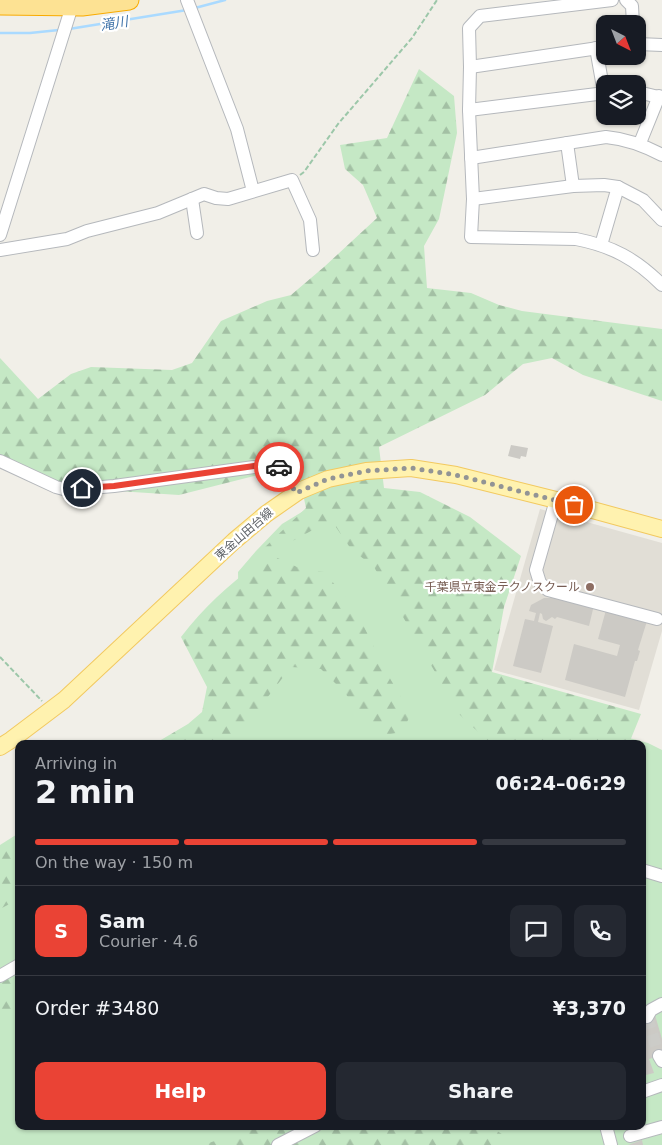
<!DOCTYPE html>
<html lang="en">
<head>
<meta charset="utf-8">
<style>
  body { margin:0; font-family:"DejaVu Sans","Noto Sans JP",sans-serif; background:#242831; color:#f1f3f6; height:100vh; display:flex; flex-direction:column; font-size:19px; white-space:nowrap }
  * { box-sizing:border-box; margin:0 }
  p { font-size:16px; color:#9ea1a6 }
  .icon { flex:none; width:28px; height:28px; fill:none; stroke:currentColor; stroke-width:2; stroke-linecap:round; stroke-linejoin:round }
  .map { position:relative; flex:1; overflow:hidden }
  .panel { position:absolute; left:15px; top:740px; width:631px; height:390px; display:flex; flex-direction:column; background:#171b24; border-radius:10px; box-shadow:0 1px 4px #0004 }
  .panel>* { flex:none }
  .needle { width:32px; rotate:138deg }
  .fabs { position:absolute; left:596px; top:15px; display:grid; gap:10px }
  .fabs a { display:grid; place-items:center; width:50px; height:50px; border-radius:10px; background:#171b24; box-shadow:0 1px 4px #0004; font-size:25px }
  .pin { position:absolute; display:grid; place-items:center; width:42px; height:42px; color:#fff; margin:-21px; border:2px solid #fff; border-radius:50%; box-shadow:0 1px 5px #0007 }
  .courier { position:absolute; display:grid; place-items:center; width:50px; height:50px; margin:-25px; border:4px solid #ea4335; border-radius:50%; background:#fff; color:#222; box-shadow:0 1px 6px #0007 }
  .summary em { font-style:normal; font-weight:700 }
  .summary div { display:flex; flex-direction:column-reverse }
  .summary { display:flex; align-items:center; justify-content:space-between; height:85px; padding:0 20px }
  h1 { font-size:32px; font-weight:700; line-height:38px }
  .bar { display:grid; grid-template-columns:repeat(4,1fr); gap:8px 5px; align-content:center; height:60px; padding:0 20px }
  .bar i { height:6px; border-radius:4px; background:#363941 }
  .bar .on { background:#ea4335 }
  .bar p { grid-column:span 4 }
  .line { display:flex; align-items:center; gap:12px; padding:0 20px; border-top:1px solid #363941 }
  .line div { flex:1 }
  .round { display:grid; place-items:center; flex:none; width:52px; height:52px; border-radius:10px; background:#242831 }
  .action { display:flex; gap:10px; margin-top:auto; padding:10px 20px }
  .action a { flex:1; height:58px; border-radius:10px; background:#ea4335; color:#fff; font-size:20px; font-weight:700; line-height:58px; text-align:center }
  .action a+a { background:#242831; color:#f1f3f6 }
  .map>svg:first-child { display:block }
</style>
</head>
<body>
<div class="map">
<svg width="662" height="1145" viewBox="0 0 662 1145">
  <defs>
    <pattern id="forest-firs" width="22" height="20" patternUnits="userSpaceOnUse" patternTransform="scale(1.25)"><rect width="22" height="20" fill="#c5e8c5"/><path d="M5 1l3.5 6h-7zM16 11l3.5 6h-7z" fill="#a3c0a4"/></pattern>
  </defs>
  <rect width="100%" height="100%" fill="#f1efe8"/>
  <path fill="#e1ded6" d="M540 509 662 543V631L639 710 494 670Z"/>
  <path fill="#c5e8c5" d="M315 504 345 526 390 585 461 693 648 743 662 750V1145H0V845L19 833V1126H642V744H158L206 713 239 632 238 572 256 551 282 524Z"/>
  <g fill="url(#forest-firs)">
    <path d="M419 69 454 96 457 133 439 219 424 246 427 288 471 293 499 305 522 311 662 329V401L583 375 552 358 523 364 485 395 379 447 384 488 420 492 470 517 521 556 504 607 492 672 641 714 630 741 623 744H491L460 715 374 567 351 549 331 520 287 544 264 548 306 508 297 465 179 495 56 487 0 459V358L38 399 71 374 91 367 172 370 192 363 221 321 267 301 291 295 324 267 377 218 363 185 345 169 340 145 387 138Z"/>
    <path d="M269 554 297 567 324 572 355 608 385 670 411 714 402 732 379 736 344 692 321 669 291 667 253 716 225 744H154L188 724 202 712 207 687 181 637C208 602 235 580 269 554Z"/>
    <path d="M19 837V899L0 909V847L5 848Z"/>
    <path d="M19 962V1007L0 1015V972Z"/>
    <path d="M258 1126H490L509 1139 504 1145H203Z"/>
  </g>
  <g fill="none" stroke-linecap="round" stroke-linejoin="round">
    <g stroke="#aadaff" stroke-width="2.5">
      <path d="M195 8 225 0"/>
      <path d="M69 29 187 10"/>
      <path d="M0 33H30L59 30"/>
    </g>
  </g>
  <g fill="#cccac5">
    <path d="M511 445 528 448 526 457 521 456 520 459 508 456Z"/>
    <path d="M552 594 594 605 589 626 557 617 555 619 552 617 546 621 543 619 542 614 540 613 538 622 553 626 541 673 513 666 525 619 534 621 536 613 529 611 531 605 544 598H550Z"/>
    <path d="M606 610 647 621 638 650 640 651 637 661H635L625 697 565 680 574 644 617 656 620 645 598 639Z"/>
    <path d="M655 1015 662 1039V1055L649 1059 654 1073 642 1076V1018Z"/>
    <path d="M642 1140 643 1145H628Z"/>
  </g>
  <g fill="none" stroke-linecap="round" stroke-linejoin="round">
    <path stroke="#ccccc8" stroke-width="12" stroke-dasharray="12 6" stroke-linecap="butt" d="M647 1017 659 1056"/>
    <defs>
      <g id="minor">
        <path d="M187 0 237 129 253 191"/>
        <path d="M612 0 480 16 469 28 470 67 469 110 473 199 471 237 576 239C612 246 636 259 662 285"/>
        <path d="M626 0 632 6 633 24"/>
        <path d="M638 44 662 45"/>
        <path d="M596 48 604 93"/>
        <path d="M470 67 605 47"/>
        <path d="M638 92 662 98"/>
        <path d="M469 110 605 93"/>
        <path d="M567 143 573 186"/>
        <path d="M640 143 659 96"/>
        <path d="M471 158 606 137C627 139 643 145 662 155"/>
        <path d="M192 199 197 233"/>
        <path d="M473 199 573 186 604 185 618 187 643 200 662 220"/>
        <path d="M0 235 72 6"/>
        <path d="M601 245 618 187"/>
        <path d="M0 250 67 239 87 231 158 213 204 194 216 198 228 199 292 180 310 220 313 250"/>
        <path d="M0 461 56 487 67 490 114 486 254 467H281L296 493"/>
        <path d="M556 500 536 570 540 583 548 590 657 619"/>
        <path d="M642 870 662 876"/>
        <path d="M0 976 19 965"/>
        <path d="M647 1017 651 1010 662 1004"/>
        <path d="M659 1056 662 1061"/>
        <path d="M642 1092 662 1085"/>
        <path d="M606 1126 611 1145"/>
        <path d="M630 1136 662 1127"/>
        <path d="M278 1145 315 1126"/>
      </g>
      <path id="major" d="M0 747 11 740 64 700 234 541 266 514 299 491 328 479 366 471 411 468 456 475 556 500 662 529"/>
      <path id="highway" d="M0 5 82 6 129 0"/>
    </defs>
    <use href="#minor" stroke="#b5b8bc" stroke-width="14"/>
    <use href="#major" stroke="#f2c960" stroke-width="18"/>
    <use href="#highway" stroke="#f9ab00" stroke-width="21"/>
    <g stroke="#9cc7a9" stroke-width="2" stroke-dasharray="5 2.5" stroke-linecap="butt">
      <path d="M300 175 304 172 338 124 412 38 437 0"/>
      <path d="M0 657 42 701"/>
    </g>
    <use href="#minor" stroke="#fff" stroke-width="12"/>
    <use href="#major" stroke="#fff2af" stroke-width="16"/>
    <use href="#highway" stroke="#fde293" stroke-width="19"/>
  </g>
  <g fill="none" stroke-linecap="round" stroke-linejoin="round">
    <path stroke="#929495" stroke-width="5" stroke-dasharray="0 9" d="M279 467H281L296 493 328 479 366 471 411 468 456 475 574 505"/>
    <path stroke="#ea4335" stroke-width="6" d="M82 488 114 486 254 466 279 467"/>
  </g>
  <circle fill="#8d6e63" stroke="#fff" stroke-width="2" cx="590" cy="587" r="5"/>
  <g text-anchor="middle" stroke-width="4.5" stroke-linejoin="round" paint-order="stroke">
    <g font-size="12" fill="#5f6368" stroke="#fff">
      <text transform="translate(244 534) rotate(-41)" y="4">東金山田台線</text>
    </g>
    <g font-size="12" fill="#785e54" stroke="#fff" text-anchor="end">
      <text x="580" y="591">千葉県立東金テクノスクール</text>
    </g>
    <g font-size="14" font-style="italic" fill="#4174aa" stroke="#fff">
      <text transform="translate(114 23) rotate(-9)" y="5">滝川</text>
    </g>
  </g>
</svg>
<div class="fabs">
<a><svg class="needle" viewBox="-14 -14 28 28"><path d="M0-13l5 13h-10z" fill="#e53935"/><path d="M0 13l5-13h-10z" fill="#9ea1a6"/></svg></a>
<a><svg class="icon" aria-label="layers" viewBox="0 0 24 24"><path d="M12 4l9 5-9 5-9-5zM3 14l9 5 9-5"/></svg></a>
</div>
<div class="pin" style="left:574px;top:505px;background:#ea580c"><svg class="icon" aria-label="bag" viewBox="0 0 24 24"><path d="M5 8h14l-1 12H6zM9 8a3 3 0 0 1 6 0"/></svg></div>
<div class="pin" style="left:82px;top:488px;background:#1f2937"><svg class="icon" aria-label="home" viewBox="0 0 24 24"><path d="M3 11l9-7 9 7M6 9v11h12V9"/></svg></div>
<div class="courier" style="left:279px;top:467px"><svg class="icon" aria-label="car" viewBox="0 0 24 24"><path d="M5 17H2v-5l4-1 3-4h7l3 4 3 1v5h-3M9 17h6M6 11h13"/><circle cx="7" cy="17" r="2"/><circle cx="17" cy="17" r="2"/></svg></div>
<section class="panel">
<div class="summary"><div><h1>2 min</h1><p>Arriving in</p></div><em>06:24–06:29</em></div>
<div class="bar"><i class="on"></i><i class="on"></i><i class="on"></i><i></i><p>On the way · 150 m</p></div>
<div class="line" style="height:90px"><b class="round" style="background:#ea4335;color:#fff">S</b><div><b>Sam</b><p>Courier · 4.6</p></div><a class="round"><svg class="icon" aria-label="chat" viewBox="0 0 24 24"><path d="M4 5h16v11H9l-5 4z"/></svg></a><a class="round"><svg class="icon" aria-label="phone" viewBox="0 0 24 24"><path d="M5 4h4l2 5-3 2q2 4 5 5l2-3 5 2v4C11 20 4 13 5 4z"/></svg></a></div>
<div class="line" style="height:65px"><div>Order #3480</div><b>¥3,370</b></div>
<div class="action"><a>Help</a><a>Share</a></div>
</section>
</div>
</body>
</html>
